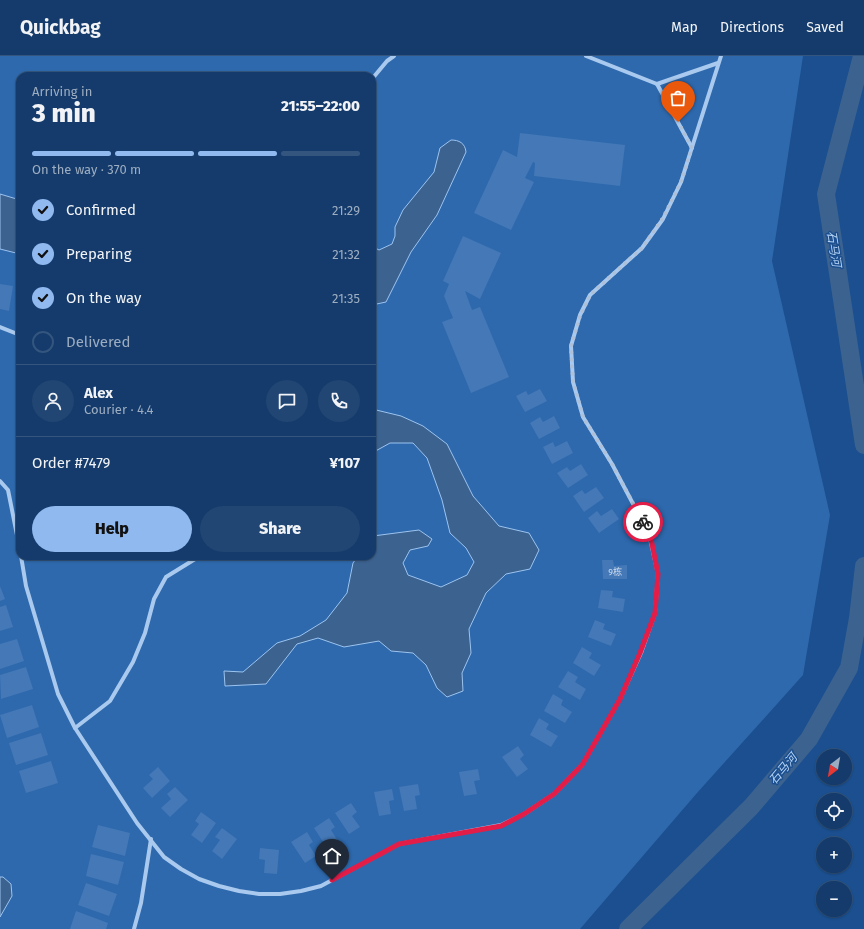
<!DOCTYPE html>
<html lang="en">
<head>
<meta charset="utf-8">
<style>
  body { margin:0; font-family:"Fira Sans","Noto Sans SC",sans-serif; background:#214673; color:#f1f3f6; height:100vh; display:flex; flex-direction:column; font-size:15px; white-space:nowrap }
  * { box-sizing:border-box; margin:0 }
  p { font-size:13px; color:#9dadc1 }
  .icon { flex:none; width:22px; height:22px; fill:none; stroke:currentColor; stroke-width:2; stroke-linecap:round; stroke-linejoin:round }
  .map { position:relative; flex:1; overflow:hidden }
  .side { position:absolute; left:16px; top:16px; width:360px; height:488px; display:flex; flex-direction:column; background:#143b6b; border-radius:12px; box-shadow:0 1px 3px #0004,0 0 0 1px #33557e }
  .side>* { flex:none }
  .needle { width:26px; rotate:211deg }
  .tools { position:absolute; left:816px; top:693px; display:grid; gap:8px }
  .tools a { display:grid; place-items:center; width:36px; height:36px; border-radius:50%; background:#143b6b; box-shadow:0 1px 3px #0004,0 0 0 1px #33557e; font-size:20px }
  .pin { position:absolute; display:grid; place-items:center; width:34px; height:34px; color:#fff; margin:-41px -17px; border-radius:50% 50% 50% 0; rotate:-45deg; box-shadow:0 0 4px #0007 }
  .pin .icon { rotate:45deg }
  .courier { position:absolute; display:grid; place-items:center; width:40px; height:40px; margin:-20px; border:3px solid #e11d48; border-radius:50%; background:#fff; color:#222; box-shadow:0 1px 5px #0007 }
  .headline em { font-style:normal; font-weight:800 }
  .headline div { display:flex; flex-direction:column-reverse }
  .headline { display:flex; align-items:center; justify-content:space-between; height:68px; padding:0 16px }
  h1 { font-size:26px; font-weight:800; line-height:30px }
  .bar { display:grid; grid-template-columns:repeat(4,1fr); gap:6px 4px; align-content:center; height:48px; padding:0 16px }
  .bar i { height:5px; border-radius:3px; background:#33557e }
  .bar .on { background:#90b9f0 }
  .bar p { grid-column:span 4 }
  .line { display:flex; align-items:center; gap:10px; padding:0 16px; border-top:1px solid #33557e }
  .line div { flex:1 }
  .round { display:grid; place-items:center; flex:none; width:42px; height:42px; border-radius:21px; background:#214673 }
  ol { padding:0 16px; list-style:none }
  li { display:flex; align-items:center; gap:12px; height:44px }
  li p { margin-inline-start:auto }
  li .icon { padding:4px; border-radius:50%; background:#90b9f0; color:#111; stroke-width:4 }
  li:last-child { color:#9dadc1 }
  li i { width:22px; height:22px; border:2px solid #33557e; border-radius:50% }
  .primary-button { display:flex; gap:8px; margin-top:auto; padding:8px 16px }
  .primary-button a { flex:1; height:46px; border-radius:24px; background:#90b9f0; color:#111; font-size:16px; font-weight:800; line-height:46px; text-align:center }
  .primary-button a+a { background:#214673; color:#f1f3f6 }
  header { display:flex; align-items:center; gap:24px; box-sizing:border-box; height:56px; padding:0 20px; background:#143b6b; border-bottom:1px solid #33557e }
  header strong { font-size:19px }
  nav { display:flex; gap:22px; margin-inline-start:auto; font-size:14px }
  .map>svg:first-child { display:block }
</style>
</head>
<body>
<header>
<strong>Quickbag</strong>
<nav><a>Map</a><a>Directions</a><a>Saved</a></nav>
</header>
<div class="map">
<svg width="864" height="873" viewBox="0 0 864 873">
  <rect width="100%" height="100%" fill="#1b4f8f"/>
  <path fill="#2e69ad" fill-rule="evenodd" d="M0 0H803L772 205 830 459 803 619 697 737 580 873H0ZM20 20H372V500H20Z"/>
  <g fill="#3c6290" stroke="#9cc4f0">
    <path d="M451 84C459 84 465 87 466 96L437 159 411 196 386 246 372 249V190L379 194 392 188 395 180V171L403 154 434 116 440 92Z"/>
    <path d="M0 138 20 144V198L0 193Z"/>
    <path d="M372 353 401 360 423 370 447 388 473 440 499 470 529 477 539 494 530 513 506 518 486 537 469 573 471 597 462 617 463 635 447 641 437 632 426 609 413 597 391 595 379 585 344 591 318 582 297 588 266 628 225 630 224 615 243 616 277 587 300 580 326 564 347 537 353 507 358 500H372L373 480 419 474 432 483 428 490 410 494 403 507 408 519 441 531 467 519 474 506 466 492 450 477 442 444 427 402 413 387H390L372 397Z"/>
    <path d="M0 821H3L11 828 12 840 0 861Z"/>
  </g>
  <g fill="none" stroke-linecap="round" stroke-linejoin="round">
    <g stroke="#3c6290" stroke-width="18">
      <path d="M862 0 826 138 864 389"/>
      <path d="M628 873 751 751 809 683 849 612 858 562 864 510"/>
    </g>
  </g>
  <g fill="#4478b7">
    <path d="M520 77 625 89 620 130 534 120 535 107 533 106 525 122 534 126 511 174 474 157 503 94 517 101Z"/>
    <path d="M463 180 501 197 480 243 465 235 472 254 480 251 509 321 471 337 442 266 453 262 444 240 449 228 443 225Z"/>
    <path d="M0 228 13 230 9 255 0 253Z"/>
    <path d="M540 333 547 345 525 356 516 340 526 335 528 339Z"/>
    <path d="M554 360 560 372 539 383 530 367 540 361 543 366Z"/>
    <path d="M567 385 573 397 552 408 543 391 553 386 555 391Z"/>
    <path d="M581 408 588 419 568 432 557 417 567 411 570 415Z"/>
    <path d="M596 431 604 442 584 456 573 440 582 434 585 438Z"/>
    <path d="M612 453 619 463 599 477 588 462 597 455 601 460Z"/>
    <path d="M602 504H613L614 510 627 509V523H603Z"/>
    <path d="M0 530 5 543 0 545Z"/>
    <path d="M601 534 613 535 612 541 625 543 623 556 598 552Z"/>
    <path d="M6 549 13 571 0 575V551Z"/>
    <path d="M595 564 605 568 603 573 616 578 611 590 588 581Z"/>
    <path d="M17 583 24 605 0 613V588Z"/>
    <path d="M582 591 592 597 589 602 601 609 594 620 573 607Z"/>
    <path d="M26 611 33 633 1 643 0 619Z"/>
    <path d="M568 615 578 621 575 626 586 633 580 644 558 631Z"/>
    <path d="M553 638 563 644 561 649 572 656 565 667 544 655Z"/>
    <path d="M32 649 39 671 7 682 0 659Z"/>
    <path d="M539 662 549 668 546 673 558 680 551 691 530 679Z"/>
    <path d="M41 677 48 699 16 709 9 687Z"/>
    <path d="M518 690 524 699 520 703 528 713 517 721 502 701Z"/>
    <path d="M51 705 58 727 26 737 19 715Z"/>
    <path d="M158 711 170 725 152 742 143 732 153 723 149 719Z"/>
    <path d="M478 713 480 724 474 725 477 738 464 740 459 716Z"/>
    <path d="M418 728 420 739 415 740 417 753 404 755 399 731Z"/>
    <path d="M175 731 188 744 170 761 161 752 171 743 167 738Z"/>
    <path d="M392 733 394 744 389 745 391 758 379 760 374 736Z"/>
    <path d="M351 747 357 756 352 760 360 771 349 778 335 757Z"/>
    <path d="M201 756 216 767 202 787 191 779 199 768 195 765Z"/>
    <path d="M329 762 335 771 331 774 338 785 327 792 314 772Z"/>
    <path d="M98 769 130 777 125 800 92 791Z"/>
    <path d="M222 772 237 783 222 803 212 795 220 784 215 781Z"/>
    <path d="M307 776 313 786 309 789 316 800 305 807 291 786Z"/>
    <path d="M260 792 279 794 277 818 264 817 265 804 259 803Z"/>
    <path d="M91 798 124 806 118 829 86 820Z"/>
    <path d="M86 827 117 838 109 860 78 849Z"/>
    <path d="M76 855 108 867 106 873H70Z"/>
  </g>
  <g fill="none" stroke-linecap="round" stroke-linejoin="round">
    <g stroke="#a9c9ee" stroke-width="4">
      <path d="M586 0 657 28 692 92"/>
      <path d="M372 23 387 5 394 0"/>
      <path d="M657 28 718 7"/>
      <path d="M0 271 20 279"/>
      <path d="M0 425 8 434 20 494"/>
      <path d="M21 500 26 530 58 638 75 672 137 767 164 801 181 813 199 823 219 830 239 835 259 838H280L301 835 321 830 399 788 501 769 524 758 554 738 582 709 620 643 641 597 655 557 658 518 649 478 612 408 583 361 573 326 571 290 580 259 590 239 642 192 663 163 681 126 721 0"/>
      <path d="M75 672 110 645 133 606 145 577 154 543 166 521 200 500"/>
      <path d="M134 873 141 847 151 783"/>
    </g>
  </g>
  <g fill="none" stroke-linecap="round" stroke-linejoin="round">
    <path stroke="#afc1d8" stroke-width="4" stroke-dasharray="0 7.2" d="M643 466 612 408 583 361 573 326 571 290 580 260 590 239 642 192 663 162 681 126 692 92 678 66"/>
    <path stroke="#e11d48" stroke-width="5" d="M332 824 399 788 501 770 524 758 554 738 582 709 620 643 640 597 655 557 658 518 650 478 643 466"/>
  </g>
  <g text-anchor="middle" stroke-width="3" stroke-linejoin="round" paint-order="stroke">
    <g font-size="9" fill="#d0dded">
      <text x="615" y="519">9栋</text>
    </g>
    <g font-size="12" font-style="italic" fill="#b5d3f5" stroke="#1b4f8f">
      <text transform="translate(834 193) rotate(81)" y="4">石马河</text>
      <text transform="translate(783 713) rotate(-50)" y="4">石马河</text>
    </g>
  </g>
</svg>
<div class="tools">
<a><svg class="needle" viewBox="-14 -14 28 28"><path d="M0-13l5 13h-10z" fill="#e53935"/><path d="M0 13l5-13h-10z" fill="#9dadc1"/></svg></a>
<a><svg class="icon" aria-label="locate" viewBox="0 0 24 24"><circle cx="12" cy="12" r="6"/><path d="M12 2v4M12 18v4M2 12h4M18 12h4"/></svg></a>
<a>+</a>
<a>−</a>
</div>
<div class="pin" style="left:678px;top:66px;background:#ea580c"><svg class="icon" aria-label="bag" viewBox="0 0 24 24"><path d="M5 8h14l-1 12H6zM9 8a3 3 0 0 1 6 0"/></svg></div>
<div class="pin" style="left:332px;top:824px;background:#1f2937"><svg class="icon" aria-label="home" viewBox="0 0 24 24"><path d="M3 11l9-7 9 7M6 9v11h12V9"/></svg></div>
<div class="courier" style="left:643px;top:466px"><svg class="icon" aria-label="bike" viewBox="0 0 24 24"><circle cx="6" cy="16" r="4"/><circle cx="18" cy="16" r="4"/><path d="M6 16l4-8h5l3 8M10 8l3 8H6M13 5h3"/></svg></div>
<section class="side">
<div class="headline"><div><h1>3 min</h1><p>Arriving in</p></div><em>21:55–22:00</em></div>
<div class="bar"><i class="on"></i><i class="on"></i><i class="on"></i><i></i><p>On the way · 370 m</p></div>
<ol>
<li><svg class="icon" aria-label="check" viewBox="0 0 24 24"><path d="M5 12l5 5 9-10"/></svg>Confirmed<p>21:29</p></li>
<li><svg class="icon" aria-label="check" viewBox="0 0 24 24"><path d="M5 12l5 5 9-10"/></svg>Preparing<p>21:32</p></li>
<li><svg class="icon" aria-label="check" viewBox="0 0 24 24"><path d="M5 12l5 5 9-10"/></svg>On the way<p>21:35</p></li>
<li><i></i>Delivered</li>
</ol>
<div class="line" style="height:72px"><a class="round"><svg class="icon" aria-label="person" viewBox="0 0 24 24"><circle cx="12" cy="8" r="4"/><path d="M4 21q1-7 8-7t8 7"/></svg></a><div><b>Alex</b><p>Courier · 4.4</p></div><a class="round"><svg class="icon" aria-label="chat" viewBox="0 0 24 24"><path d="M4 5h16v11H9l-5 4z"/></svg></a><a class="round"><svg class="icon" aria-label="phone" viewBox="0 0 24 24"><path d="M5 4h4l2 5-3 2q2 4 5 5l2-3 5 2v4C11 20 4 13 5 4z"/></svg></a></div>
<div class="line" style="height:52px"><div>Order #7479</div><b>¥107</b></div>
<div class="primary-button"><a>Help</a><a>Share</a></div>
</section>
</div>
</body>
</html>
